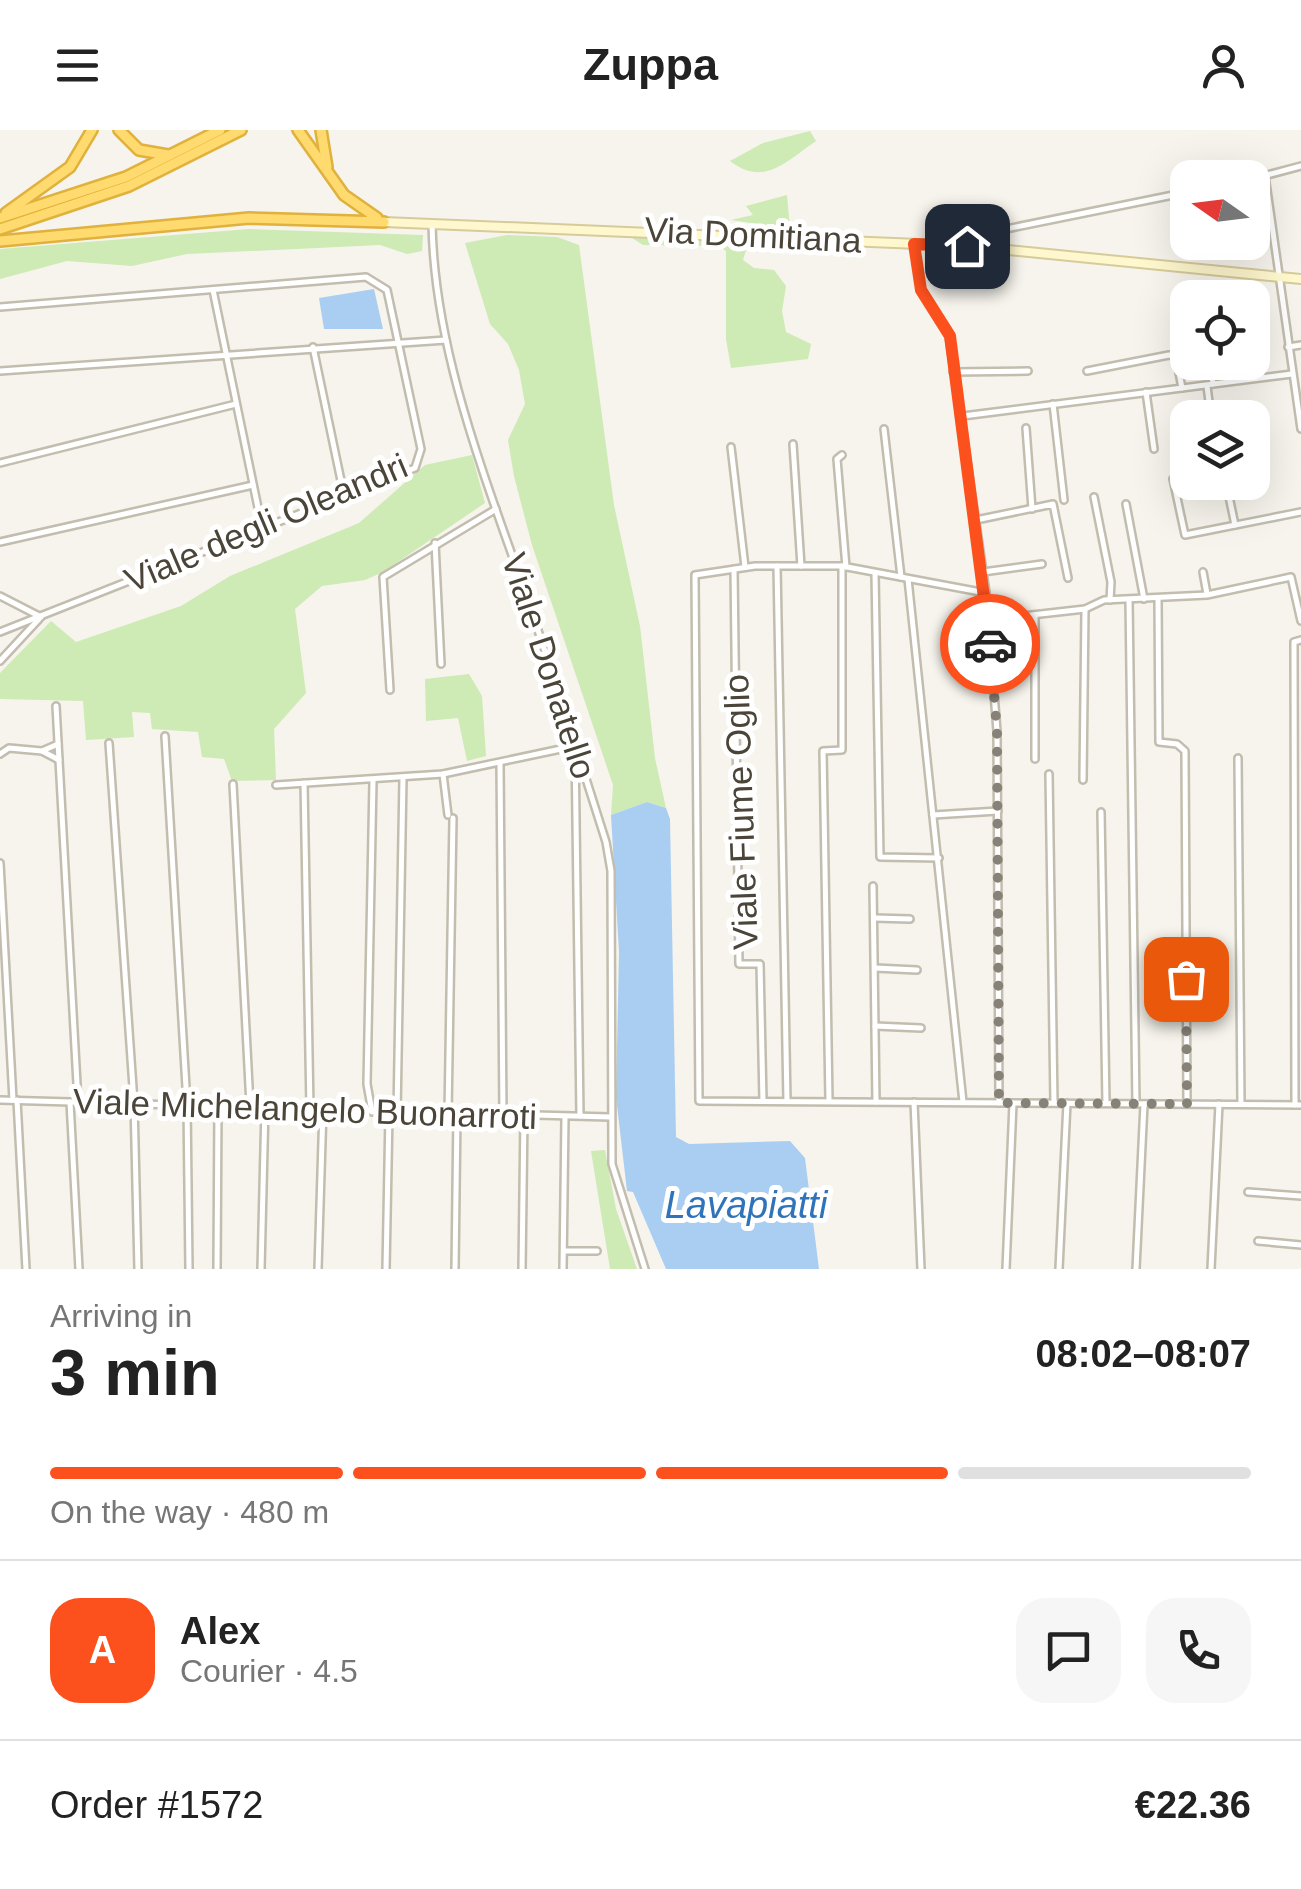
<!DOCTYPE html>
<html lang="en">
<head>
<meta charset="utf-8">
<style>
  body { margin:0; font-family:Arial,sans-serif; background:#f6f6f6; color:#222; height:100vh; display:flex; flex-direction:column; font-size:38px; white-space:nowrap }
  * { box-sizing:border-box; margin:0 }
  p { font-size:32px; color:#767676 }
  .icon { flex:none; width:55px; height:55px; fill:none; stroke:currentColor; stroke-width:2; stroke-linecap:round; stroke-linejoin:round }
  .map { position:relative; height:1139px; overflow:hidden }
  .drawer { display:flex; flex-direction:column; background:#fff; flex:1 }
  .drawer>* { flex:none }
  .needle { width:65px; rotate:284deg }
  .tools { position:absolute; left:1170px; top:30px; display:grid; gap:20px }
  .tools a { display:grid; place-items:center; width:100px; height:100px; border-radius:20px; background:#fff; box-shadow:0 10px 40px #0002; font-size:50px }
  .pin { position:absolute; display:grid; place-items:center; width:85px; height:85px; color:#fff; margin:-42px; border-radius:20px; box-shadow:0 5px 15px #0006 }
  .courier { position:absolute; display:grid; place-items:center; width:100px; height:100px; margin:-50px; border:8px solid #fc501d; border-radius:50%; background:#fff; color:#222; box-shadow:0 2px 12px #0007 }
  .summary em { font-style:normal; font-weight:600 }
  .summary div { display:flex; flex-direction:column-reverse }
  .summary { display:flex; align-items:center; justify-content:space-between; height:170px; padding:0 50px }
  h1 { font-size:65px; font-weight:600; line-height:75px }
  .bar { display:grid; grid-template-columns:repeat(4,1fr); gap:15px 10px; align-content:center; height:120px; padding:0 50px }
  .bar i { height:12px; border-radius:8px; background:#e0e0e0 }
  .bar .selected { background:#fc501d }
  .bar p { grid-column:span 4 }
  .line { display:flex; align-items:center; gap:25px; padding:0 50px; border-top:2px solid #e0e0e0 }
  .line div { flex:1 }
  .round { display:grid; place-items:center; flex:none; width:105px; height:105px; border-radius:30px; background:#f6f6f6 }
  header { display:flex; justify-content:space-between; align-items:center; height:130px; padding:0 50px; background:#fff; font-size:45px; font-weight:600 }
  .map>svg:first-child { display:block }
</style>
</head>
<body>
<header><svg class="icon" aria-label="menu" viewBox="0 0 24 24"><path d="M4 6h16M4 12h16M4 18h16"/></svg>Zuppa<svg class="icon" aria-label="person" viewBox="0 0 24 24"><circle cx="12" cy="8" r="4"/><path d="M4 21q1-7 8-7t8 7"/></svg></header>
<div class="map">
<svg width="1301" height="1139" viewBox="0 0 1301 1139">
  <rect width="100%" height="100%" fill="#f6f4ec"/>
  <g fill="#ceeab5">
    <path d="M810 1 816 11C788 30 764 58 730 31L763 13Z"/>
    <path d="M787 65 790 99 731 90 753 85 746 76Z"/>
    <path d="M249 99 423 105 422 121 407 124 380 115 187 124 132 136 67 131 0 149V119Z"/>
    <path d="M626 104 834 116 821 122 746 120 743 130 754 138 774 140 786 156 782 181 786 202 811 214 808 229 731 238 726 209V121L719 116 643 115Z"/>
    <path d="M507 105 557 107 579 115 614 375 640 496 655 628 666 678 647 672 611 685 613 655 532 415 514 346 508 310 525 274 519 240 508 214 490 194 465 113Z"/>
    <path d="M472 325 485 373 383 442 365 450 322 456 295 479 306 563 274 599 276 650 232 651 224 629 202 627 198 602 152 599 150 583 132 582 134 607 86 610 83 571 0 569V543L51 491 76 512 181 476 230 446 359 393 425 335Z"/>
    <path d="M469 544 482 566 486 626 467 631 458 588 426 591 425 549Z"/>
    <path d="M605 1020 616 1079 637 1139H610L591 1021Z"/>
  </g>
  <g fill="#a9cef2">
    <path d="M374 159 383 199H324L319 168Z"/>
    <path d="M647 672 666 678 670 689 676 1007 689 1014 790 1011 805 1028 819 1139H666L633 1062 627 1061 616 967 619 822 611 685Z"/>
  </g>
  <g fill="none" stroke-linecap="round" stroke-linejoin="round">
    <defs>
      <g id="street">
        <path d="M1265 46 1301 299"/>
        <path d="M1252 49 1301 36"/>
        <path d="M432 93C434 218 483 342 524 459 553 543 579 627 606 712L611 741 612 1034 645 1139"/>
        <path d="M942 112 1188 62"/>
        <path d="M914 114 921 160 949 206 986 463 997 601 999 973"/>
        <path d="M213 160 262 397"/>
        <path d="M0 177 366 147 387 160 421 319 415 338 0 502"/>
        <path d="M313 217 344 365"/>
        <path d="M1288 217 1301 215"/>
        <path d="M1210 232 1213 254"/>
        <path d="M0 241 446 210"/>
        <path d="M1087 241 1169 225 1176 227 1182 258"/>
        <path d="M953 242 1028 241"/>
        <path d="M1207 256 1211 288"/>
        <path d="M1146 262 1154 319"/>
        <path d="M1053 274 1064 370"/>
        <path d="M963 286 1292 244"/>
        <path d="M1026 298 1032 379"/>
        <path d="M884 299 901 447"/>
        <path d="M793 314 801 436"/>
        <path d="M731 317 745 437"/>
        <path d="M842 325 837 329 846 437"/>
        <path d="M0 333 236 274"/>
        <path d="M1173 349 1185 405 1301 382"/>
        <path d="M1226 352 1235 395"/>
        <path d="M1094 367 1111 452 1110 470"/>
        <path d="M1126 374 1144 469"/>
        <path d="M976 390 1053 374 1068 448"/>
        <path d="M0 412 253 355"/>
        <path d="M435 413 441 534"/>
        <path d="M777 436 787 971"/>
        <path d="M734 439 739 834H760L763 971"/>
        <path d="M983 442 1042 434"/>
        <path d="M1203 442 1207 464"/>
        <path d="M875 443 880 727 939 728"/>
        <path d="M908 449 963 972"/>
        <path d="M986 463 842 436H755L695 445 699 971 1301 975"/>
        <path d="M0 466 41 487"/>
        <path d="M1158 469 1159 612 1177 614 1185 621 1187 974"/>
        <path d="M1129 470 1136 974"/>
        <path d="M1035 485V629"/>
        <path d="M988 490 1085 479 1104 470 1207 465 1291 447 1301 491"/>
        <path d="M0 531 39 489"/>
        <path d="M390 560 383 447 496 379"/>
        <path d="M56 576 78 972"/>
        <path d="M165 606 187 974 189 1139"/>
        <path d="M109 613 134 972 138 1139"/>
        <path d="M58 614 42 621 59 630"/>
        <path d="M0 624 9 618 42 621"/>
        <path d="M1238 628 1241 974"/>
        <path d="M500 633 503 985"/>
        <path d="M443 644 448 685"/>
        <path d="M1049 644 1054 973"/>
        <path d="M1083 650 1085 479"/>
        <path d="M304 653 310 979"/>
        <path d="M233 654 250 975"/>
        <path d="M276 655 443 644 575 616 580 986"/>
        <path d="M1101 682 1106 973"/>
        <path d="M933 685 998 681"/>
        <path d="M0 733 13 970"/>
        <path d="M873 756 876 972"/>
        <path d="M874 788 910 789"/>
        <path d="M875 838 917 840"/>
        <path d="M875 896 921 898"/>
        <path d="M0 970 610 987"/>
        <path d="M17 970 26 1139"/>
        <path d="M829 971 823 621 842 620V436"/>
        <path d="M70 972 79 1139"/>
        <path d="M914 972 921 1139"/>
        <path d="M1295 975 1294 512 1301 510"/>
        <path d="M372 982 367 954 373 651"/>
        <path d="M397 983 403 648"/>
        <path d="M448 984 453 688"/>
        <path d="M1248 1062 1301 1066"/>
        <path d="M1258 1111 1301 1115"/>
        <path d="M564 1121H597"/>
        <path d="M217 1139 218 974"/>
        <path d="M261 1139 265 977"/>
        <path d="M318 1139 323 979"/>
        <path d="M386 1139 389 983"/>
        <path d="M455 1139 457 984"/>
        <path d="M522 1139 524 985"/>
        <path d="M563 1139 565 987"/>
        <path d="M1006 1139 1013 973"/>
        <path d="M1059 1139 1067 973"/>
        <path d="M1136 1139 1144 974"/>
        <path d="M1211 1139 1219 974"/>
      </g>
      <path id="secondary" d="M384 92 967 116 1301 149"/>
      <g id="highway">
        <path d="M119 0 139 20 168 25"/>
        <path d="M298 0 344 65 377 88"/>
        <path d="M321 0 327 37"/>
        <path d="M6 83 70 37 92 0"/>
        <path d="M0 88 126 47 220 0"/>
        <path d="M0 99 129 56 241 0"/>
        <path d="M0 111 249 88 384 92"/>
      </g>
    </defs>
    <use href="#street" stroke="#c2bdae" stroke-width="10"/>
    <use href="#secondary" stroke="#d6cb9b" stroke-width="12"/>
    <use href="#highway" stroke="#e0b13c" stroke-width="14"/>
    <use href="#street" stroke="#fff" stroke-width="5"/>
    <use href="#secondary" stroke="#fff7cd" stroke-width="8"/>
    <use href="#highway" stroke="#ffda6e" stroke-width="9"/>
  </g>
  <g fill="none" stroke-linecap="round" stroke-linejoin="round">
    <path stroke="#878278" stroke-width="10" stroke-dasharray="0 18" d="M990 514 997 601 999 973 1187 974 1186 849"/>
    <path stroke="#fc501d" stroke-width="12" d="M967 116 914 114 921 160 950 206 990 514"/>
  </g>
  <g text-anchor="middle" stroke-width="10" stroke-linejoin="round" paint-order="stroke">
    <g font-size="35" fill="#4b4539" stroke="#fff">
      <text transform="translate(753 105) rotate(3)" y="12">Via Domitiana</text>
      <text transform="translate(266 393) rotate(-23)" y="12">Viale degli Oleandri</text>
      <text transform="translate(549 536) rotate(72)" y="12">Viale Donatello</text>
      <text transform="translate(741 682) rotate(-92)" y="12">Viale Fiume Oglio</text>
      <text transform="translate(305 979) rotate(2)" y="12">Viale Michelangelo Buonarroti</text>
    </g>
    <g font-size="38" font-style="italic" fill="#2f74ba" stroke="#fff">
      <text x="746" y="1088">Lavapiatti</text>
    </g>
  </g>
</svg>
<div class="tools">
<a><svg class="needle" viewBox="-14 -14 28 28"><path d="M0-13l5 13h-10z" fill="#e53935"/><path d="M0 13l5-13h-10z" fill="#767676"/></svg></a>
<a><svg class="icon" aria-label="locate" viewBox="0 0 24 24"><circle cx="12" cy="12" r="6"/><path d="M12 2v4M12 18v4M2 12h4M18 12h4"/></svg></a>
<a><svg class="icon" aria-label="layers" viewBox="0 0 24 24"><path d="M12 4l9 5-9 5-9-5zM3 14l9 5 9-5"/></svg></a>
</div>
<div class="pin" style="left:1186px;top:849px;background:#ea580c"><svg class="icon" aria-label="bag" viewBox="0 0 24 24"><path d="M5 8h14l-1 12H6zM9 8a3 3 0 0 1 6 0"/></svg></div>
<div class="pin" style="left:967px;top:116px;background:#1f2937"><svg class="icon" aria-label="home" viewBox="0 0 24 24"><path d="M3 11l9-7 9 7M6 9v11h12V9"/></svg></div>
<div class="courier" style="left:990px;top:514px"><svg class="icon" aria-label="car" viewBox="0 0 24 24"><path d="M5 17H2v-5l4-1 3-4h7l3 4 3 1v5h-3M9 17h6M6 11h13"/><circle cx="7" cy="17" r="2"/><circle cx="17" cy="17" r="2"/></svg></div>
</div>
<section class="drawer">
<div class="summary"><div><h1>3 min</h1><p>Arriving in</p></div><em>08:02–08:07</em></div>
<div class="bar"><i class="selected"></i><i class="selected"></i><i class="selected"></i><i></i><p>On the way · 480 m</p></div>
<div class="line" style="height:180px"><b class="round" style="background:#fc501d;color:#fff">A</b><div><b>Alex</b><p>Courier · 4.5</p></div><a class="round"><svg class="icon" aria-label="chat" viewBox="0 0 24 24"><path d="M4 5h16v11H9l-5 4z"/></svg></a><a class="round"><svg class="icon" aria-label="phone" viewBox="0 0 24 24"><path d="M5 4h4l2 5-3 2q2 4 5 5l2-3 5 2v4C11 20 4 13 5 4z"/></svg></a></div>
<div class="line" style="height:130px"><div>Order #1572</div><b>€22.36</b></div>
</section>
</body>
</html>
